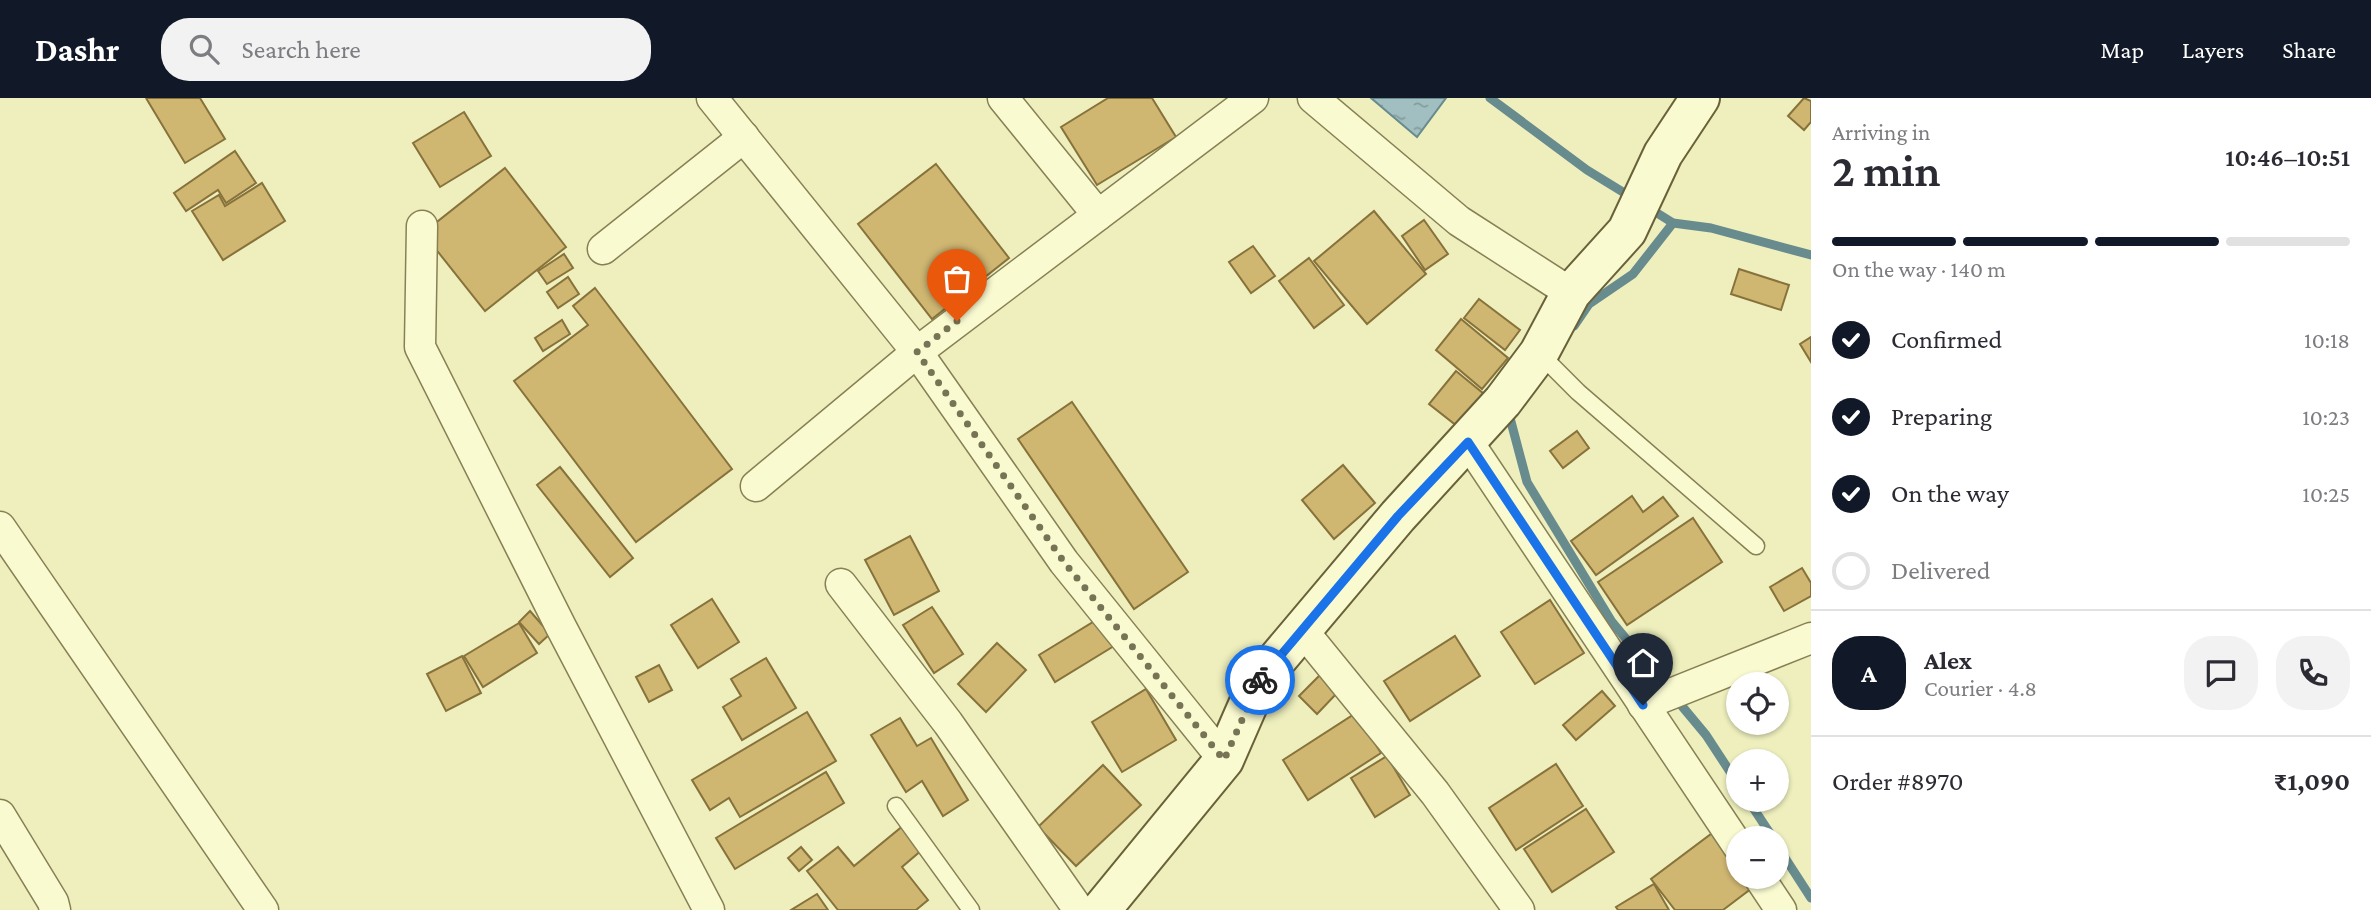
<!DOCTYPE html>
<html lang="en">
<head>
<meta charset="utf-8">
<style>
  body { margin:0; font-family:"Crimson Pro",serif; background:#f2f2f3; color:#2b2b33; height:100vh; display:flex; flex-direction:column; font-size:26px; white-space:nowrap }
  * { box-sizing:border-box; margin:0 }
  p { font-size:23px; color:#7c7c81 }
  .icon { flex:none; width:38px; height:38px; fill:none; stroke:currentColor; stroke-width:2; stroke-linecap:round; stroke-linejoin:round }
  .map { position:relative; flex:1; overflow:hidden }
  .panel { display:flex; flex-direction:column; background:#fff; width:560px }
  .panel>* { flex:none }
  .fabs { position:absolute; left:1726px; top:574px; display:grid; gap:14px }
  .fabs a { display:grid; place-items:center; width:63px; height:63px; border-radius:50%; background:#fff; box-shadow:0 2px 5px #0004; font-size:35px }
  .pin { position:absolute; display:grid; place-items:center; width:60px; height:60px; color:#fff; margin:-72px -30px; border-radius:50% 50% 50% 0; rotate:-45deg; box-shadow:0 0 7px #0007 }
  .pin .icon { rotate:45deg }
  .courier { position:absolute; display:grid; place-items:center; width:70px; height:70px; margin:-35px; border:5px solid #1a73e8; border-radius:50%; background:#fff; color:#222; box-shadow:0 2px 9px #0007 }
  .headline em { font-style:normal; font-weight:600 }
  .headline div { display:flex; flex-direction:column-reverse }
  .headline { display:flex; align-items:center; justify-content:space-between; height:119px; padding:0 21px }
  h1 { font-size:46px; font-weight:600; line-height:52px }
  .bar { display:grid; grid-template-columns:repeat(4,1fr); gap:10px 7px; align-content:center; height:84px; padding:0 21px }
  .bar i { height:9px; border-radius:5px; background:#e1e1e2 }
  .bar .active { background:#111827 }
  .bar p { grid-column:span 4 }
  .line { display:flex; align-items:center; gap:18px; padding:0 21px; border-top:2px solid #e1e1e2 }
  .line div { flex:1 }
  .round { display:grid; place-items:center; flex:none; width:74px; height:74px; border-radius:28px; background:#f2f2f3 }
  ol { padding:0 21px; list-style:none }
  li { display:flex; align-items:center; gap:21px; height:77px }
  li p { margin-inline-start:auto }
  li .icon { padding:7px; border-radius:50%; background:#111827; color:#fff; stroke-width:4 }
  li:last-child { color:#7c7c81 }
  li i { width:38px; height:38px; border:4px solid #e1e1e2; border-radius:50% }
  header { display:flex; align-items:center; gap:42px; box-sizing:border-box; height:98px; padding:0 35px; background:#111827; color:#fff }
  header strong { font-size:33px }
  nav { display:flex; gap:38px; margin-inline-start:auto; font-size:24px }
  .search { width:490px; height:63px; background:#f2f2f3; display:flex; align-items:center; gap:18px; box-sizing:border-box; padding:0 24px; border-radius:28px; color:#7c7c81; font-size:26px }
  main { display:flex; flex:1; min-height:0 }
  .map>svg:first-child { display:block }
</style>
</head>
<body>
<header>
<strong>Dashr</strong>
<div class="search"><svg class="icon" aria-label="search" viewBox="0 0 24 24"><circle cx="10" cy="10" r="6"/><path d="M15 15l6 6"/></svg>Search here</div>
<nav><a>Map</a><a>Layers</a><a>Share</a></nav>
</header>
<main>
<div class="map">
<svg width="1811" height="812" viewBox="0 0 1811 812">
  <defs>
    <pattern id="water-ripples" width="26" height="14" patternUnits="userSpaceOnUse" patternTransform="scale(1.75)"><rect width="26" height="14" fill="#a1bfc0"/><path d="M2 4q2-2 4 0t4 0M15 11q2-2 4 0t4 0" fill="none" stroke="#849c9b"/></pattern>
  </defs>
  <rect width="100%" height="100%" fill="#eeefbd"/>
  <path fill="url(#water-ripples)" stroke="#688b8e" stroke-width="2" d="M1371 0H1446L1417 39Z"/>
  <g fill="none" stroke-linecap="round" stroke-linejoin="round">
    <g stroke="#688b8e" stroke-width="9">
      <path d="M1490 0 1587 72 1631 99"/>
      <path d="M1649 110 1673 125 1711 130 1811 157"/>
      <path d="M1574 228 1589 206 1633 176 1673 125"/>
      <path d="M1514 314 1510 320 1527 384 1612 524 1706 637 1738 686"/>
      <path d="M1748 702 1773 740"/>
      <path d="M1776 746 1811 800"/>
    </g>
  </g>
  <g fill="#cfb671" stroke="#87723b" stroke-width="2">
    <path d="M146 0H200L225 41 185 65Z"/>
    <path d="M1108 0H1152L1176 39 1097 87 1061 29Z"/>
    <path d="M1804 0 1811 3V24L1804 32 1788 18Z"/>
    <path d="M464 14 491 58 440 89 413 45Z"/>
    <path d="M235 53 256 85 226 105 218 92 186 113 174 95Z"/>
    <path d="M936 66 1009 160 932 221 858 126Z"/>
    <path d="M505 70 566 149 485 213 423 135Z"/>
    <path d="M262 85 285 123 223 162 192 113 219 97 225 108Z"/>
    <path d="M1374 113 1426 176 1367 226 1314 163Z"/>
    <path d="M1424 122 1448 156 1425 172 1402 138Z"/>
    <path d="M1253 148 1275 178 1251 195 1229 164Z"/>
    <path d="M564 156 573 170 547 186 538 173Z"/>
    <path d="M1309 160 1344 207 1314 230 1279 183Z"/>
    <path d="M1739 171 1789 187 1781 212 1731 196Z"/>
    <path d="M568 179 579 196 558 210 547 194Z"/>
    <path d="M595 190 732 371 636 444 514 283 588 227 573 208Z"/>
    <path d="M1479 201 1520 232 1505 252 1464 220Z"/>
    <path d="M1461 221 1508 260 1482 291 1436 252Z"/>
    <path d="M562 222 570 236 543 253 535 240Z"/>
    <path d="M1811 239V264L1800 246Z"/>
    <path d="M1456 273 1484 296 1457 328 1429 306Z"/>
    <path d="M1072 304 1188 474 1134 511 1018 341Z"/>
    <path d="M1577 333 1589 350 1563 370 1550 353Z"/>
    <path d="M1343 367 1375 405 1334 441 1302 402Z"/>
    <path d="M560 369 633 460 610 479 537 387Z"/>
    <path d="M1632 398 1643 414 1663 399 1678 418 1596 477 1571 443Z"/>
    <path d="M1693 420 1722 464 1627 527 1598 484Z"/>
    <path d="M910 438 939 493 894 517 865 462Z"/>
    <path d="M1802 470 1811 485V498L1784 513 1770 489Z"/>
    <path d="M712 501 739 544 698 570 671 527Z"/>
    <path d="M1550 502 1584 555 1535 586 1501 534Z"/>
    <path d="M932 509 963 556 934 575 903 527Z"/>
    <path d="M530 513 550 536 539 546 519 524Z"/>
    <path d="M1098 521 1114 548 1055 584 1039 557Z"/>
    <path d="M519 525 537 555 483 589 464 558Z"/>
    <path d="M1455 538 1480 578 1410 623 1384 583Z"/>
    <path d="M997 545 1026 572 986 614 958 586Z"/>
    <path d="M462 558 481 595 446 613 427 576Z"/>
    <path d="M766 560 796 610 742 642 723 609 741 598 731 581Z"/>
    <path d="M659 567 672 592 649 604 636 579Z"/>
    <path d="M1320 577 1338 594 1317 616 1299 598Z"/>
    <path d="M1146 591 1176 642 1122 674 1092 624Z"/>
    <path d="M1602 593 1615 608 1576 642 1563 627Z"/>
    <path d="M807 614 836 663 740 719 729 700 710 712 692 682Z"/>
    <path d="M1356 615 1381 655 1308 702 1283 662Z"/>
    <path d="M900 620 917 648 931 640 968 702 943 718 922 683 906 694 871 637Z"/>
    <path d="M1387 658 1410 697 1375 719 1351 680Z"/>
    <path d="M1556 666 1583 708 1516 752 1489 710Z"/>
    <path d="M1103 667 1141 707 1076 768 1038 729Z"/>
    <path d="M826 674 844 705 735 771 716 740Z"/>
    <path d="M1586 711 1614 754 1552 794 1524 751Z"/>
    <path d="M904 727 923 751 902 769 928 802 916 812H838L807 773 838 749 854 768Z"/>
    <path d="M1715 733 1738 763V779H1750L1756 787 1723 812H1675L1651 781Z"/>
    <path d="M801 749 812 762 799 773 788 760Z"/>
    <path d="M1654 786 1669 812H1618L1616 809Z"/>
    <path d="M817 796 828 812H791Z"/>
  </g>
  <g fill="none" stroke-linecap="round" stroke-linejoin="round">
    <defs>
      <g id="lane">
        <path d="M1539 255 1578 294 1756 448"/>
        <path d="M896 708 971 812"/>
      </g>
      <g id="street">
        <path d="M712 0 917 254 1253 0"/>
        <path d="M1003 0 1098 117"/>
        <path d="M1313 0 1459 123 1571 195"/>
        <path d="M422 128 420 249 561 529 709 812"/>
        <path d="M603 151 744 39"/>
        <path d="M1468 344 1738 748"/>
        <path d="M756 388 917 254 1064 464 1224 662"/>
        <path d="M0 429 263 812"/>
        <path d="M841 486 948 625 1079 812"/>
        <path d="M1303 533 1435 695 1519 812"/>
        <path d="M1643 607 1811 540"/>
        <path d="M0 717 53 804 55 812"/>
        <path d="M1759 779 1781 812"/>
      </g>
      <path id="secondary" d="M1101 812 1224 662 1258 584 1398 418 1503 303 1539 255 1571 195 1627 133 1663 56 1700 0"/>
    </defs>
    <use href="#lane" stroke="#878056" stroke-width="19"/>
    <use href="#street" stroke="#878056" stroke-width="33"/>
    <use href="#secondary" stroke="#696139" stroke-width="42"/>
    <use href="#lane" stroke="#f9fad0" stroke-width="16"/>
    <use href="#street" stroke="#f9fad0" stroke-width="30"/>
    <use href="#secondary" stroke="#f9fad0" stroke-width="38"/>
  </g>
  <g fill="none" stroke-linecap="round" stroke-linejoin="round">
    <path stroke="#767454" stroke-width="7" stroke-dasharray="0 12.6" d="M957 223 917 254 1064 464 1224 662 1260 582"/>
    <path stroke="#1a73e8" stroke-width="9" d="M1260 582 1398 418 1468 344 1643 607"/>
  </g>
</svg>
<div class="fabs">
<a><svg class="icon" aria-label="locate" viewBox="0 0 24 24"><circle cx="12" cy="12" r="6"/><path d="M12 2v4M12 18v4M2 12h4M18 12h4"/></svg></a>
<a>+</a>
<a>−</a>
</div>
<div class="pin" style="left:957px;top:223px;background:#ea580c"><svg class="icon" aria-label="bag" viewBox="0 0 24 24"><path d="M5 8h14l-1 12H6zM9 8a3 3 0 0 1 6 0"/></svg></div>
<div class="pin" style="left:1643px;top:607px;background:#1f2937"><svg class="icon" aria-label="home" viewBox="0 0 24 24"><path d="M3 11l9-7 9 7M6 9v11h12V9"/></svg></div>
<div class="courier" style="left:1260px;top:582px"><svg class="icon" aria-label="bike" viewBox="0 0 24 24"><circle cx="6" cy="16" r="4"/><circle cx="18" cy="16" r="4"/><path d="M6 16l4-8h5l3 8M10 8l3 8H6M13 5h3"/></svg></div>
</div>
<section class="panel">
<div class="headline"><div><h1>2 min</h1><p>Arriving in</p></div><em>10:46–10:51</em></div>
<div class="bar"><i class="active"></i><i class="active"></i><i class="active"></i><i></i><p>On the way · 140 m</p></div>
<ol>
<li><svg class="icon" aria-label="check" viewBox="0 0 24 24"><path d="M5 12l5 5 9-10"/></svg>Confirmed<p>10:18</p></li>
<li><svg class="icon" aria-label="check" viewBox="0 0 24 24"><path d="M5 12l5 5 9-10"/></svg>Preparing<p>10:23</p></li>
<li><svg class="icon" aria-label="check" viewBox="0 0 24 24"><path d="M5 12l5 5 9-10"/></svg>On the way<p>10:25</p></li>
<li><i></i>Delivered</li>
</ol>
<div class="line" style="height:126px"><b class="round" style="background:#111827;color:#fff">A</b><div><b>Alex</b><p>Courier · 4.8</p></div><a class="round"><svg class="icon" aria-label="chat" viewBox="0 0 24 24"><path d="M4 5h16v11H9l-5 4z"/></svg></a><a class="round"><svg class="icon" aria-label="phone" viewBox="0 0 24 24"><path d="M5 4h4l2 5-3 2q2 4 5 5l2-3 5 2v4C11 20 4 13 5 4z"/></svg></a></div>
<div class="line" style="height:91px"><div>Order #8970</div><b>₹1,090</b></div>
</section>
</main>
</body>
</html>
